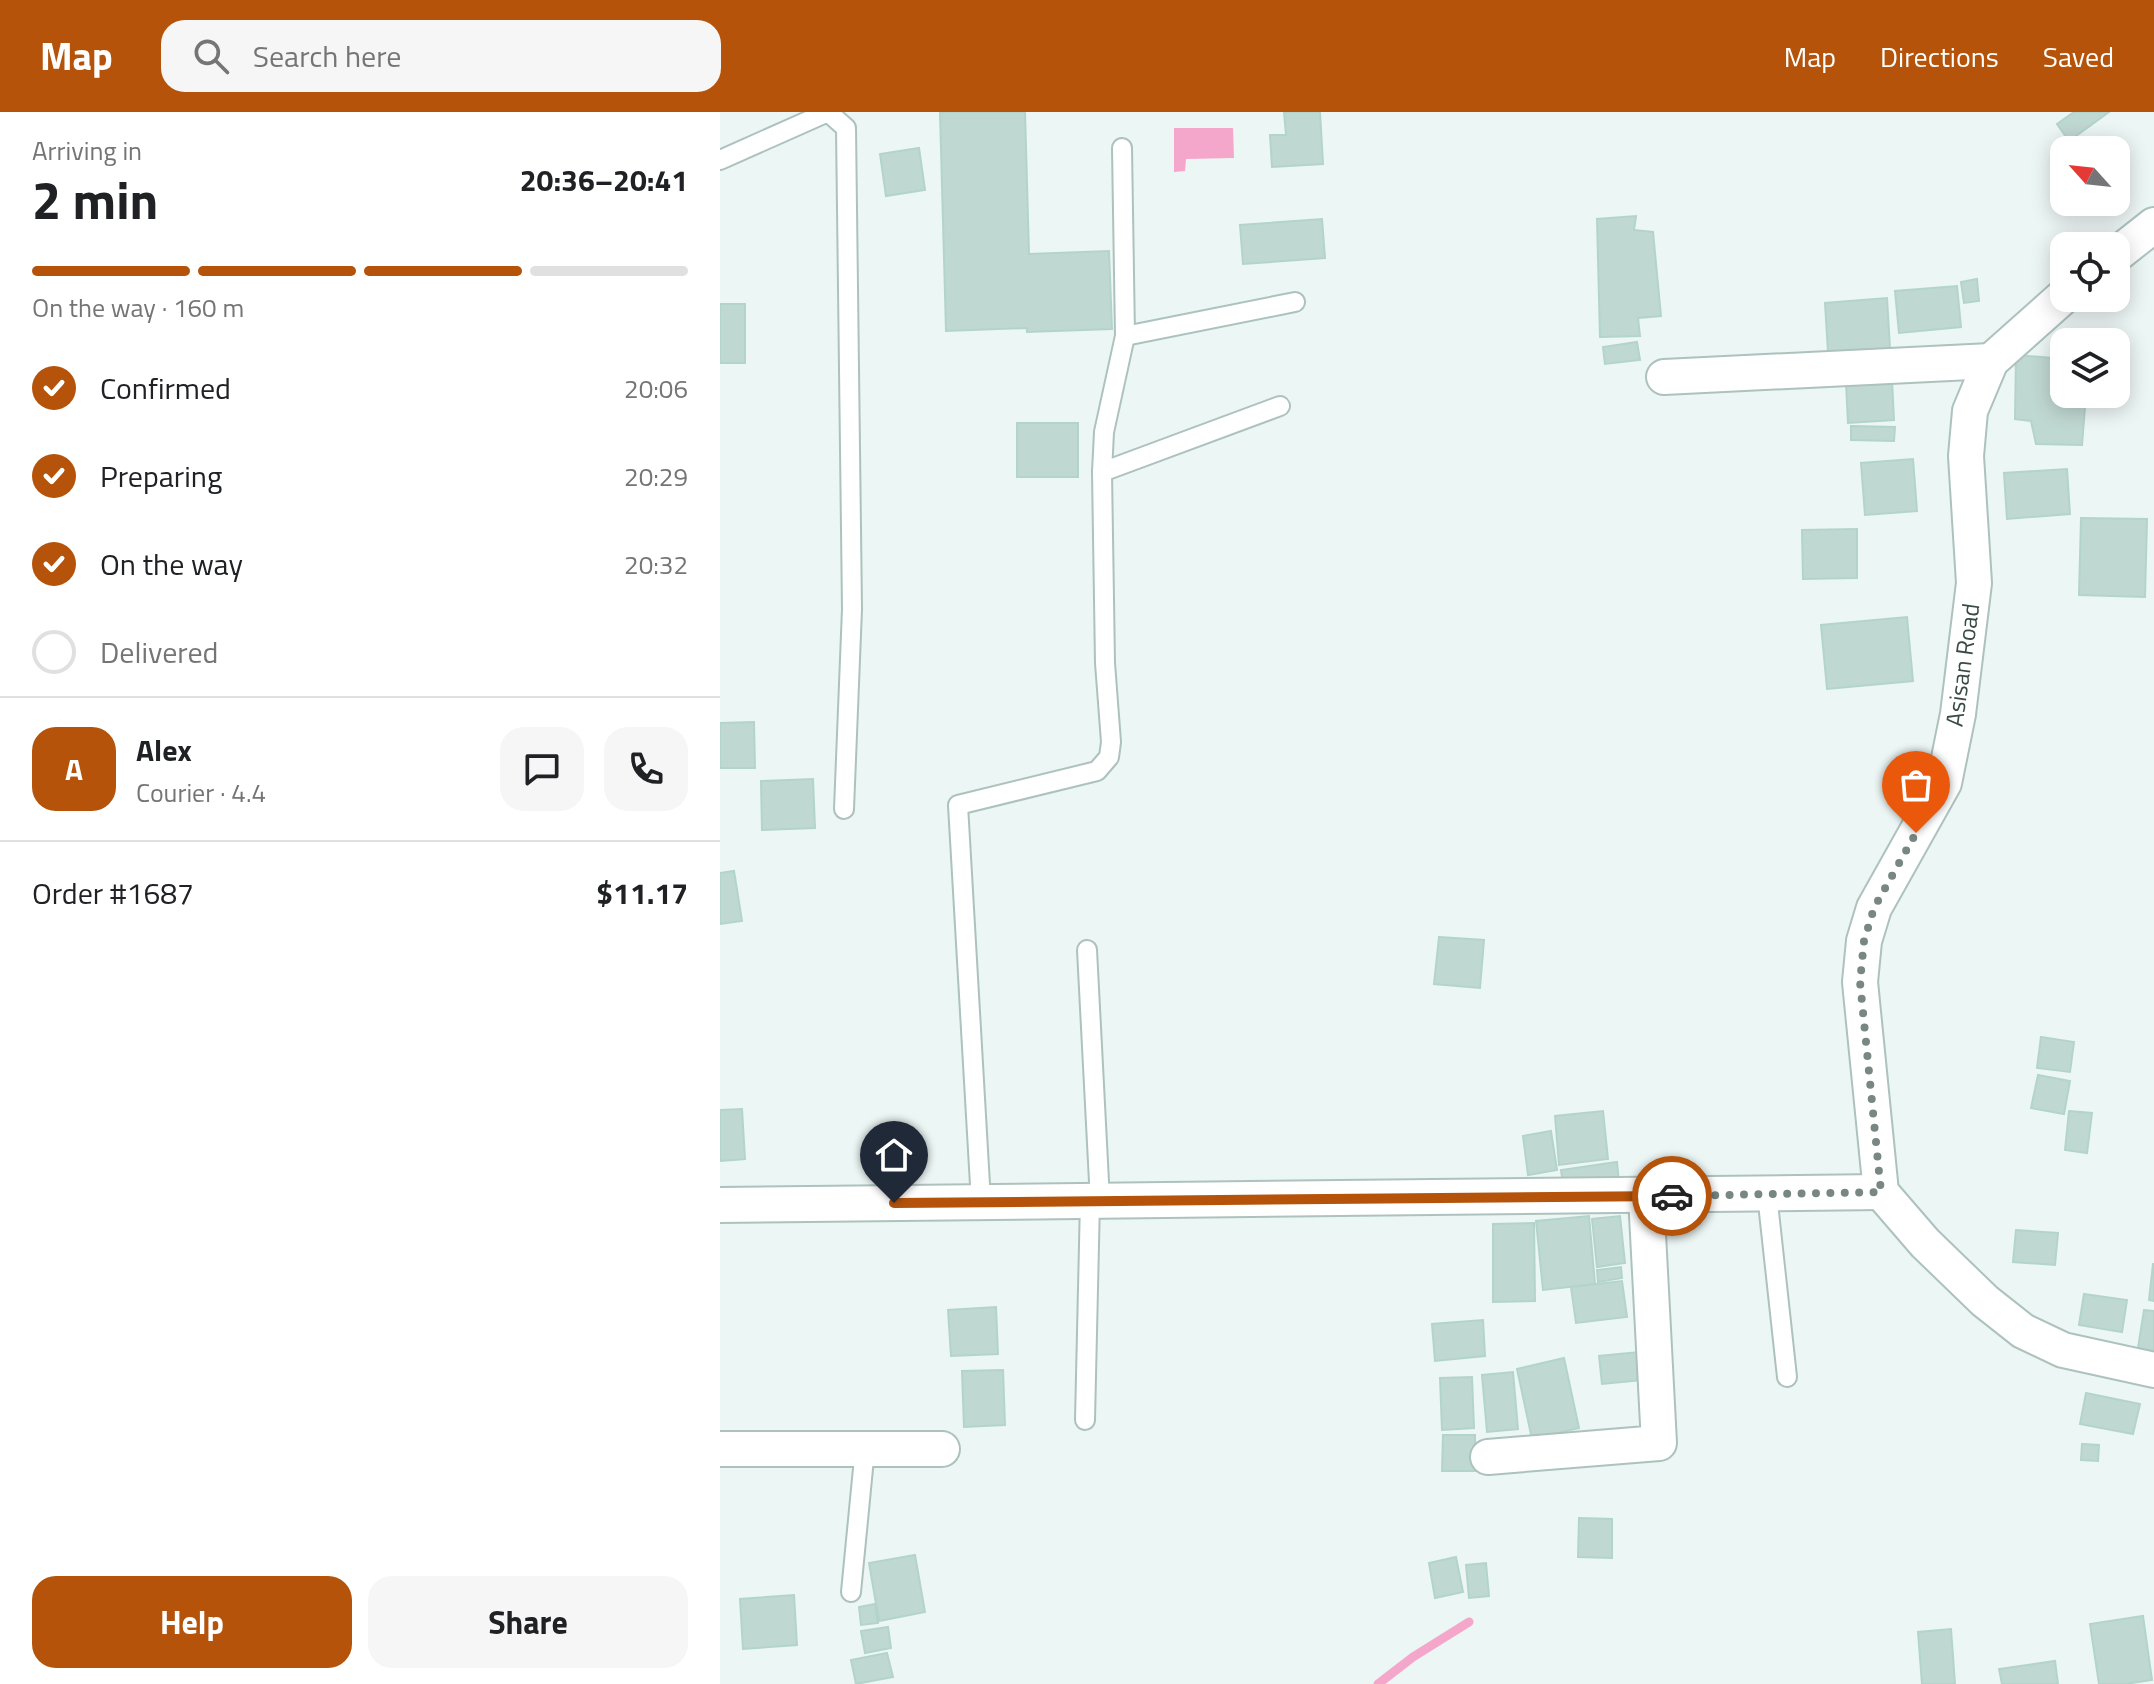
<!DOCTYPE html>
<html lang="en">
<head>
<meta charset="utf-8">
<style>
  body { margin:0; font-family:"Titillium Web",sans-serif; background:#f6f6f6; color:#202124; height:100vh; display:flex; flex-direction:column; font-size:30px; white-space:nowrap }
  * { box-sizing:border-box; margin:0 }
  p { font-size:26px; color:#757577 }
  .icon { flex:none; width:44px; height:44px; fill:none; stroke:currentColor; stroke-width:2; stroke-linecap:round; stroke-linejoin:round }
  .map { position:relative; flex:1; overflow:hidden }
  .side { display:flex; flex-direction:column; background:#fff; width:720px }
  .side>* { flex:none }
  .needle { width:52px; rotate:297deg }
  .fabs { position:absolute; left:1330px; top:24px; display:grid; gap:16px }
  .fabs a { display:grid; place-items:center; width:80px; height:80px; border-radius:16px; background:#fff; box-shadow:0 4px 20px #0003; font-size:40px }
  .pin { position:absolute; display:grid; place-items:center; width:68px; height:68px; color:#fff; margin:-82px -34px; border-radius:50% 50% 50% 0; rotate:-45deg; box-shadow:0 0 8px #0007 }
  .pin .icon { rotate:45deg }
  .courier { position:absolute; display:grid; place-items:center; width:80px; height:80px; margin:-40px; border:6px solid #b45309; border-radius:50%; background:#fff; color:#222; box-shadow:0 2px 10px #0007 }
  .overview em { font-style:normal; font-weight:700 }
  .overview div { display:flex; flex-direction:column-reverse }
  .overview { display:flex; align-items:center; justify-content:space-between; height:136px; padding:0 32px }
  h1 { font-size:52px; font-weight:700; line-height:60px }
  .bar { display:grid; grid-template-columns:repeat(4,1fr); gap:12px 8px; align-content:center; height:96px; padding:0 32px }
  .bar i { height:10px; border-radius:6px; background:#e0e0e0 }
  .bar .current { background:#b45309 }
  .bar p { grid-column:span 4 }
  .line { display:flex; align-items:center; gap:20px; padding:0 32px; border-top:2px solid #e0e0e0 }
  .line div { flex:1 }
  .round { display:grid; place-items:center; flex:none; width:84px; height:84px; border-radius:24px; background:#f6f6f6 }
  ol { padding:0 32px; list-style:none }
  li { display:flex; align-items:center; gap:24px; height:88px }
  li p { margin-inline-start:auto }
  li .icon { padding:8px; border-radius:50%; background:#b45309; color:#fff; stroke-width:4 }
  li:last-child { color:#757577 }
  li i { width:44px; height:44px; border:4px solid #e0e0e0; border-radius:50% }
  .action { display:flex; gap:16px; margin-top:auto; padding:16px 32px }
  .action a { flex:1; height:92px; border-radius:24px; background:#b45309; color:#fff; font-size:32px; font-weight:700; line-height:92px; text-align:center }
  .action a+a { background:#f6f6f6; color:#202124 }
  header { display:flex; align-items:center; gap:48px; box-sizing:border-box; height:112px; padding:0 40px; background:#b45309; color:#fff }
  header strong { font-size:38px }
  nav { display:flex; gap:44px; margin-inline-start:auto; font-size:28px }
  .search { width:560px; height:72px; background:#f6f6f6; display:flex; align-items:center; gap:20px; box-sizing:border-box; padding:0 28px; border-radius:24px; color:#757577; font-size:30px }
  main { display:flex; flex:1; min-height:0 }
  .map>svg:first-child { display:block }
</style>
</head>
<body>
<header>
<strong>Map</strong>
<div class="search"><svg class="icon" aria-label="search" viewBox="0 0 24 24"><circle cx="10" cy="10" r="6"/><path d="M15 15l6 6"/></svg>Search here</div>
<nav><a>Map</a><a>Directions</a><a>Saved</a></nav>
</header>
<main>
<section class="side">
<div class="overview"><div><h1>2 min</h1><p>Arriving in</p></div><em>20:36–20:41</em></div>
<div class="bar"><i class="current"></i><i class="current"></i><i class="current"></i><i></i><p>On the way · 160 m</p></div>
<ol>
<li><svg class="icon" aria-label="check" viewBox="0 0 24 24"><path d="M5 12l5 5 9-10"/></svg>Confirmed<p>20:06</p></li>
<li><svg class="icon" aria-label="check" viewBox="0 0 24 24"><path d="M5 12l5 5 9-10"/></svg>Preparing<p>20:29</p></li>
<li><svg class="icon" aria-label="check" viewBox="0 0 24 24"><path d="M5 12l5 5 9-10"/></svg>On the way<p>20:32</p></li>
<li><i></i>Delivered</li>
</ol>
<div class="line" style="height:144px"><b class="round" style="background:#b45309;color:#fff">A</b><div><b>Alex</b><p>Courier · 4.4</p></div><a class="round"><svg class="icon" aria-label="chat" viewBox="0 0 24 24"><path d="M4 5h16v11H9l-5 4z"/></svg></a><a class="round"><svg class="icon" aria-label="phone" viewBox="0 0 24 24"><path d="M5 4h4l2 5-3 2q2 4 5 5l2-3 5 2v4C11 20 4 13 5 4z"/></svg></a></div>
<div class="line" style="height:104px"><div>Order #1687</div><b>$11.17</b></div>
<div class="action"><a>Help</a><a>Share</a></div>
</section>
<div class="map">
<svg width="1434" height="1572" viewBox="0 0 1434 1572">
  <rect width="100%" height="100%" fill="#ecf6f4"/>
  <path fill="#f4a7cb" d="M454 16H513L514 46 466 47 465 59 454 60Z"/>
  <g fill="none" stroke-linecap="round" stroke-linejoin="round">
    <path stroke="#f4a7cb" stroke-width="9" d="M658 1572 693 1545 749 1510"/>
  </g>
  <g fill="#c0d8d2" stroke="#b3d4cb" stroke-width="2">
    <path d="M220 0H305L309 142 389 139 392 217 307 220V216L226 219Z"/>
    <path d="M564 0H600L603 52 552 55 550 23H566Z"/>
    <path d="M1354 0H1389L1349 29 1337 12Z"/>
    <path d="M199 36 205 78 166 84 160 42Z"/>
    <path d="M916 104 914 118 933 120 941 204 918 206 920 224 880 225 877 107Z"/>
    <path d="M602 107 605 146 523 152 520 113Z"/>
    <path d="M1257 167 1259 189 1244 191 1241 170Z"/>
    <path d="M1237 174 1241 215 1179 221 1175 179Z"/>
    <path d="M1167 186 1170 236 1108 240 1105 191Z"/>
    <rect x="0" y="192" width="25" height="59"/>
    <path d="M917 230 920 248 885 252 883 235Z"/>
    <path d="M1296 243 1344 247V282H1366L1362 333 1316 332 1311 309 1295 307Z"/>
    <path d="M1172 268 1174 308 1128 311 1126 271Z"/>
    <rect x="297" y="311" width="61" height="54"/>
    <path d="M1131 314 1175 315 1174 329 1131 328Z"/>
    <path d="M1193 347 1197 399 1145 403 1141 351Z"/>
    <path d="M1347 357 1350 402 1287 407 1284 361Z"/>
    <path d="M1361 406 1427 407 1425 485 1359 483Z"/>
    <path d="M1137 417V466L1083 467 1082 418Z"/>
    <path d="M1187 505 1193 569 1107 577 1101 513Z"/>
    <path d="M34 610 35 656H0V611Z"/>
    <path d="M93 667 95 716 42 718 41 669Z"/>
    <path d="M14 759 22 809 0 812V761Z"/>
    <path d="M719 825 764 828 760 876 714 872Z"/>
    <path d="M1321 925 1354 930 1350 960 1317 956Z"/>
    <path d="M1318 963 1350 969 1344 1002 1311 996Z"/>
    <path d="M22 997 25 1047 0 1049V998Z"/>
    <path d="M883 999 888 1047 839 1053 835 1004Z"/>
    <path d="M1349 999 1372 1001 1367 1041 1345 1038Z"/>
    <path d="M831 1019 837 1058 808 1063 803 1024Z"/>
    <path d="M897 1050 899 1071 844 1079 841 1058Z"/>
    <path d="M869 1104 875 1172 823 1178 816 1109Z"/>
    <path d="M900 1104 905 1151 877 1155 872 1107Z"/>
    <path d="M814 1111 815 1189 773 1190V1112Z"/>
    <path d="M1296 1118 1338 1121 1335 1153 1293 1150Z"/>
    <path d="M1433 1152H1434V1189L1429 1188Z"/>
    <path d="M901 1155 902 1166 878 1170 877 1158Z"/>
    <path d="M902 1169 907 1205 856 1211 851 1175Z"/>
    <path d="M1364 1182 1407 1188 1402 1220 1359 1213Z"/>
    <path d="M276 1195 278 1242 231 1244 228 1198Z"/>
    <path d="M1424 1198 1434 1199V1239L1418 1236Z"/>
    <path d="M763 1208 765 1244 715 1249 712 1212Z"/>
    <path d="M919 1240 922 1268 882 1272 879 1244Z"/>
    <path d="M844 1246 859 1316 812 1327 797 1257Z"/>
    <path d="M283 1258 285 1313 244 1315 242 1259Z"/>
    <path d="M793 1260 798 1317 767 1320 762 1263Z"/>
    <path d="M752 1265 754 1316 722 1318 720 1266Z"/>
    <path d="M1366 1281 1420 1292 1413 1322 1360 1312Z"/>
    <path d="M723 1323H755V1359H722Z"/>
    <path d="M1362 1332 1379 1333 1378 1349 1361 1348Z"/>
    <path d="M859 1406 892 1407V1446L858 1445Z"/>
    <path d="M195 1443 205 1500 159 1509 149 1451Z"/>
    <path d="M736 1445 743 1480 715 1486 709 1451Z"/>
    <path d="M766 1451 769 1484 749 1486 746 1453Z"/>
    <path d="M74 1483 77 1533 23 1537 20 1487Z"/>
    <path d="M155 1492 158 1511 141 1513 139 1495Z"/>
    <path d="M1423 1504 1432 1568 1405 1572H1379L1370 1512Z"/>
    <path d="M168 1515 171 1536 145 1541 141 1519Z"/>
    <path d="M1231 1517 1235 1572H1202L1198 1520Z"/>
    <path d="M167 1541 173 1565 136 1572 131 1548Z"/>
    <path d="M1335 1549 1338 1572H1282L1279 1557Z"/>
  </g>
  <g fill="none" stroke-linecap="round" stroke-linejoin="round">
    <defs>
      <g id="lane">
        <path d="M0 48 108 0 126 16 132 497 124 697"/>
        <path d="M405 224 575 190"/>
        <path d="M382 360 560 294"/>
        <path d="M367 838 380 1089"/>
        <path d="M1047 1082 1067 1265"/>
        <path d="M261 1090 238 693 377 659 389 645 391 630 385 551 382 360 384 320 405 224 402 36"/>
        <path d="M365 1308 370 1089"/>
        <path d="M131 1480 145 1336"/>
      </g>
      <g id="street">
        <path d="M1396 143 1434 113"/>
        <path d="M1344 184 1271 249 1250 299 1246 344 1254 471 1238 602 1224 671 1154 796 1144 829 1140 870 1161 1080 1205 1131 1265 1189 1303 1219 1343 1238 1434 1258"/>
        <path d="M944 265 1271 249"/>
        <path d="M0 1093 1161 1080"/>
        <path d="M0 1337H222"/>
        <path d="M768 1345 939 1331 926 1084"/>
      </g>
    </defs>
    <use href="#lane" stroke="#adc2be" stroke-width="22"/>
    <use href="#street" stroke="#adc2be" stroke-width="38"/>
    <use href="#lane" stroke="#fff" stroke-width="18"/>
    <use href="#street" stroke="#fff" stroke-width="34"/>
  </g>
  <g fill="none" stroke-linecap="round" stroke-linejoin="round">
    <path stroke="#788783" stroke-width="8" stroke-dasharray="0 14.4" d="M952 1084 1161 1080 1140 870 1144 829 1154 796 1196 721"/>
    <path stroke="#b45309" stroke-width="10" d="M174 1091 952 1084"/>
  </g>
  <g text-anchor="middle" stroke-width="6" stroke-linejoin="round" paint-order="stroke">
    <g font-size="24" fill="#394b46" stroke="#fff">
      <text transform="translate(1243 553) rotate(-82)" y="8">Asisan Road</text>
    </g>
  </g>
</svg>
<div class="fabs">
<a><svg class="needle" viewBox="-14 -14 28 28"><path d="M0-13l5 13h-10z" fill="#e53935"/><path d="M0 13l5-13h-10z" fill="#757577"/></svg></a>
<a><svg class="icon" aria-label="locate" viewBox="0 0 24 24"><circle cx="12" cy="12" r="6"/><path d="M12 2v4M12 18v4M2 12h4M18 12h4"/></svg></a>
<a><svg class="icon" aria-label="layers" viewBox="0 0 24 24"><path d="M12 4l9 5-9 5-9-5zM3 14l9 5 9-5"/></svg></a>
</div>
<div class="pin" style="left:1196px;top:721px;background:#ea580c"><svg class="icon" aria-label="bag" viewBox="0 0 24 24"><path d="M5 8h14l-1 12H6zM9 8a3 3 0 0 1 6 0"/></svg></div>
<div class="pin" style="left:174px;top:1091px;background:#1f2937"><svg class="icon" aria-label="home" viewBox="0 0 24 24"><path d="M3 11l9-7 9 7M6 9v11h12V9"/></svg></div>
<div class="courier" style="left:952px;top:1084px"><svg class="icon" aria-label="car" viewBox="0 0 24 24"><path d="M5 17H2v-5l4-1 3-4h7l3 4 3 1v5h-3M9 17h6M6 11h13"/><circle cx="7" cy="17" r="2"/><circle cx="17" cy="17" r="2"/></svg></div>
</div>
</main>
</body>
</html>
